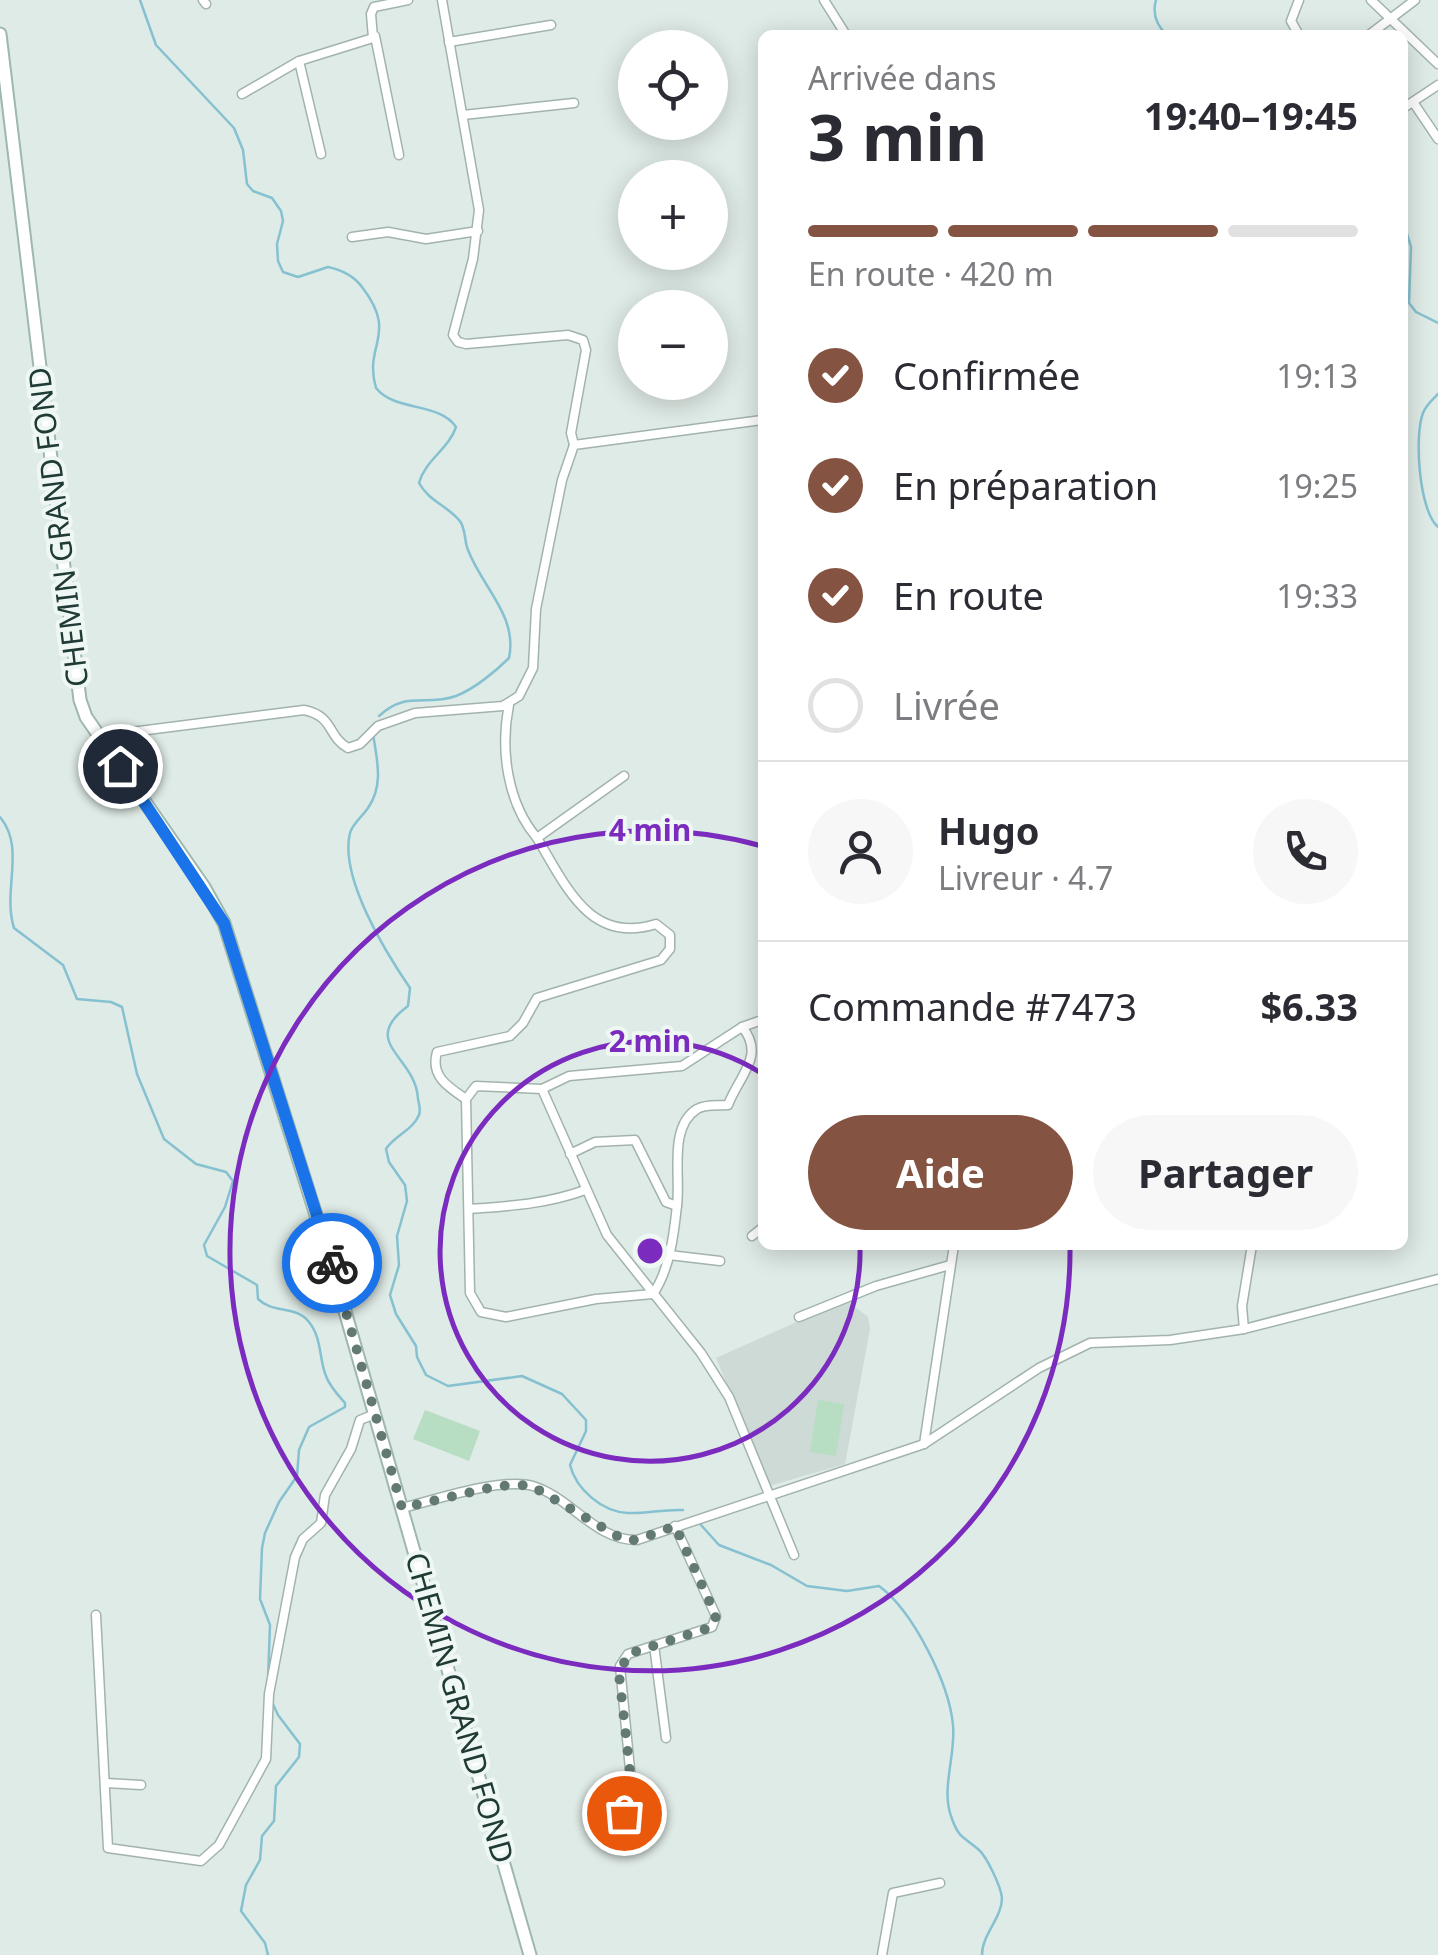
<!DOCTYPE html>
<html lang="fr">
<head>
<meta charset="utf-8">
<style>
  body { margin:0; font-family:"Noto Sans",sans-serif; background:#f7f7f7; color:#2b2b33; height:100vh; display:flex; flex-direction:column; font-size:38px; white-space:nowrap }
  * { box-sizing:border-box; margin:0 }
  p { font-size:32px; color:#7c7c81 }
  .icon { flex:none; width:55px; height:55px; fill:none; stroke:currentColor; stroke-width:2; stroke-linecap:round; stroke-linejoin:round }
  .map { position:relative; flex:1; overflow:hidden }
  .panel { position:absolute; left:758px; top:30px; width:650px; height:1220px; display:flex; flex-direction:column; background:#fff; border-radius:15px; box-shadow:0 5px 25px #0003 }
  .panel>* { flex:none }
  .buttons { position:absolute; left:618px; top:30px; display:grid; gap:20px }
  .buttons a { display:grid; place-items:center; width:110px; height:110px; border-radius:50%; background:#fff; box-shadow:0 5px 25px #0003; font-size:50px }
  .pin { position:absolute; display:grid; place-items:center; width:85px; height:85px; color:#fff; margin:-42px; border:5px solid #fff; border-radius:50%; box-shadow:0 2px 10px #0007 }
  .courier { position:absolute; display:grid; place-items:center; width:100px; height:100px; margin:-50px; border:8px solid #1a73e8; border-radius:50%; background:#fff; color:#222; box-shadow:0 2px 12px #0007 }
  .summary em { font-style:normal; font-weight:700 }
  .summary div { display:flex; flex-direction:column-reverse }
  .summary { display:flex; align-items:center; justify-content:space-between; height:170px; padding:0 50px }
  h1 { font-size:65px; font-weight:700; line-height:75px }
  .bar { display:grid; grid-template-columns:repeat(4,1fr); gap:15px 10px; align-content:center; height:120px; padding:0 50px }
  .bar i { height:12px; border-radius:8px; background:#e1e1e2 }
  .bar .current { background:#855341 }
  .bar p { grid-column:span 4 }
  .line { display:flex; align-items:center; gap:25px; padding:0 50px; border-top:2px solid #e1e1e2 }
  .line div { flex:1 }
  .round { display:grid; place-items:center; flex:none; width:105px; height:105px; border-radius:52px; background:#f7f7f7 }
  ol { padding:0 50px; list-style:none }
  li { display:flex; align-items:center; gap:30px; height:110px }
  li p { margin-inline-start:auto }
  li .icon { padding:10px; border-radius:50%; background:#855341; color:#fff; stroke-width:4 }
  li:last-child { color:#7c7c81 }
  li i { width:55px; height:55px; border:5px solid #e1e1e2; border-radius:50% }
  .cta { display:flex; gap:20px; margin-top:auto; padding:20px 50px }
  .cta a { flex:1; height:115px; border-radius:60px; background:#855341; color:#fff; font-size:40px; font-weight:700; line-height:115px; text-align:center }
  .cta a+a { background:#f7f7f7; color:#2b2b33 }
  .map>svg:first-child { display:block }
</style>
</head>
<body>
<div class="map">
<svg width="1438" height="1955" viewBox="0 0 1438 1955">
  <rect width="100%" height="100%" fill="#dfebe6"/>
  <path fill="#cddad5" d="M846 1300 868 1317 870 1329 845 1464 769 1486 716 1358Z"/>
  <g fill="#b7ddc3">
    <path d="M818 1400 844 1404 836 1456 810 1452Z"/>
    <path d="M425 1410 480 1431 469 1461 413 1439Z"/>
  </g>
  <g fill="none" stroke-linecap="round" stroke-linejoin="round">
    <g stroke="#85c1d1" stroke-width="2.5">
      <path d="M140 0 156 45 234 128 243 150 247 184 253 191 272 198 281 211 283 221 277 244 278 261 283 272 298 277 328 267C342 270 354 276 362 287 399 335 363 344 376 388 395 412 440 402 456 427 449 449 425 460 419 483 429 501 446 505 459 520 466 527 464 541 468 550 482 587 518 616 509 658 495 672 474 689 456 696 425 707 407 690 379 716"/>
      <path d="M1156 0C1152 14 1156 25 1167 35"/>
      <path d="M1402 217 1411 247 1409 303 1416 312 1438 323"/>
      <path d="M1438 394C1432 400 1426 405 1423 413 1414 436 1419 511 1438 527"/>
      <path d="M373 734C377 760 384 785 368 808 362 817 353 823 350 833 339 877 386 953 410 988L408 1006C358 1043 416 1056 418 1099 419 1105 421 1109 419 1115 413 1130 394 1136 386 1149L389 1162 405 1185 407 1201 397 1236 399 1265 390 1295 396 1314 416 1346 417 1357 426 1375 448 1386 522 1376 562 1394 586 1420V1431L570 1465C576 1489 602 1512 628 1513 645 1514 664 1509 683 1510"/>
      <path d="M0 817C26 848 2 890 14 928L63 965 77 999 111 1002 122 1007 137 1074 164 1139 196 1164 226 1172 233 1181 225 1207 204 1245 207 1256 257 1285 258 1299C273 1314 296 1305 309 1322 322 1338 319 1359 326 1376 330 1387 338 1395 345 1403V1407L309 1427 299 1450 297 1476 279 1502 265 1533 262 1548 260 1599 270 1625 268 1680"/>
      <path d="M701 1525 719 1545 771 1565 807 1586 847 1591 879 1586C913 1611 949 1683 953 1725 956 1755 941 1788 951 1816 959 1840 964 1836 979 1850 987 1857 1001 1887 1002 1898 1002 1918 982 1934 982 1955"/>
      <path d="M268 1955 265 1943 241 1911 246 1885 260 1860 262 1836 274 1821 276 1786 299 1757 300 1744 278 1715 272 1702"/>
    </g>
    <defs>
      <g id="street">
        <path d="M203 0 206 4"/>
        <path d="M442 0 479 210 473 259 453 335 458 342 466 344 568 335 583 340 586 350 571 433 574 445"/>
        <path d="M824 0 846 35"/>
        <path d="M1371 0 1438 64"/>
        <path d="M1299 35 1291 21 1299 0"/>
        <path d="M1369 35 1415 0"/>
        <path d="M375 36 399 155"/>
        <path d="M449 42 551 25"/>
        <path d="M299 61 321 154"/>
        <path d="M242 94 299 61 373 38 371 14 374 7 408 0"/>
        <path d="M1413 102 1438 139"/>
        <path d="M1402 109 1438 85"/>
        <path d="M463 115 574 103"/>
        <path d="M352 237 388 232 426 239 478 231"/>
        <path d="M509 705C500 749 507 803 537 838L624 776"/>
        <path d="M100 736 304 710C334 716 327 736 348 748L360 744 378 726 415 713 503 706 519 696 533 668 536 609 562 480 574 445 762 420"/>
        <path d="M542 1089 476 1086 466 1099 470 1293 481 1312 506 1317 596 1299 653 1294C670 1269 674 1234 677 1205 681 1177 668 1127 697 1109 706 1104 718 1106 728 1105 739 1076 766 1055 742 1027"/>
        <path d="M542 1089 607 1235 701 1353 729 1397 794 1555"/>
        <path d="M542 1089 569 1076 682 1066 742 1027 762 1020"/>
        <path d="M466 1099C448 1087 430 1076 437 1052L510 1036 523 1023 537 998 661 960 670 949V935L656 924C590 945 566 886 537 838"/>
        <path d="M570 1154 595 1142 635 1140 666 1202 677 1206"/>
        <path d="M469 1209C510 1206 547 1204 585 1190"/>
        <path d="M752 1236 762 1228"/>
        <path d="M669 1255 720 1261"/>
        <path d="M799 1317 876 1286 950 1265"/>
        <path d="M1244 1329 1242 1306 1252 1245"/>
        <path d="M924 1444 954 1245"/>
        <path d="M402 1508C435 1500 501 1477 533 1486 570 1497 596 1541 637 1540L924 1444 1039 1368 1090 1343 1170 1340 1244 1329 1438 1279"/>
        <path d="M96 1615 108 1848 201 1861 219 1845 266 1759 269 1694 295 1557 303 1539 321 1523 325 1495 351 1449 360 1420 375 1414"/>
        <path d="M654 1645 666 1738"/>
        <path d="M106 1783 141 1785"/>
        <path d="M625 1825 624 1813 632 1790 620 1666 628 1654 712 1627 716 1616 675 1526"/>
        <path d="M882 1955 893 1893 940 1883"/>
      </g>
      <path id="secondary" d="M0 34 80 700 86 717 204 887 224 923 332 1266 530 1955"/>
    </defs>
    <use href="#street" stroke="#a2b3ad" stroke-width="11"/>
    <use href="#secondary" stroke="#9eb7af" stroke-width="15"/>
    <use href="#street" stroke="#fff" stroke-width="8"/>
    <use href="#secondary" stroke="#fff" stroke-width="11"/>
  </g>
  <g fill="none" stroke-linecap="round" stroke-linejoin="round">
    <path stroke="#637973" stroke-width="10" stroke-dasharray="0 18" d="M332 1263 402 1508 498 1486 530 1485 624 1540H637L675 1526 716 1616 712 1627 628 1654 619 1674 632 1790 624 1813"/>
    <path stroke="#1a73e8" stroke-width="12" d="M120 766 224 923 332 1263"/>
  </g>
  <g fill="none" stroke="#7b2cbf" stroke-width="5">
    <path d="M860 1246A210 210 0 1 1 761 1073"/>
    <path d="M1070 1247A420 420 0 1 1 762 846"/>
  </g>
  <g text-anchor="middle" stroke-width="8" stroke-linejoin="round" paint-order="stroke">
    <g font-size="30" fill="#203b35" stroke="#eff7f4">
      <text transform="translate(59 527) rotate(-97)" y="10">CHEMIN GRAND FOND</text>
      <text transform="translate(459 1708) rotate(74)" y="10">CHEMIN GRAND FOND</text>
    </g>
  </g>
  <circle cx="650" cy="1251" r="15" fill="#7b2cbf" stroke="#eff7f4" stroke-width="5"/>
  <g font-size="30" text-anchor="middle" font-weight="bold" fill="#7b2cbf" stroke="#eff7f4" stroke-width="8" stroke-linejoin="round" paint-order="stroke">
    <text x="650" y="841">4 min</text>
    <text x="650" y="1052">2 min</text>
  </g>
</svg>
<div class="buttons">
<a><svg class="icon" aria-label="locate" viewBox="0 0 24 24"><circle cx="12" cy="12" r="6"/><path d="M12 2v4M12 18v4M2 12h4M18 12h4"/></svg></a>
<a>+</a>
<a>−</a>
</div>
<div class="pin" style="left:624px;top:1813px;background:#ea580c"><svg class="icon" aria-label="bag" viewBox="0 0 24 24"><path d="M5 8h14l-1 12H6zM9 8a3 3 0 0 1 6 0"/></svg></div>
<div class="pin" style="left:120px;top:766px;background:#1f2937"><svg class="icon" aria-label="home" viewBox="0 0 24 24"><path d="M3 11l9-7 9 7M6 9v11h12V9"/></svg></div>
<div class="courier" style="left:332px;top:1263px"><svg class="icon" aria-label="bike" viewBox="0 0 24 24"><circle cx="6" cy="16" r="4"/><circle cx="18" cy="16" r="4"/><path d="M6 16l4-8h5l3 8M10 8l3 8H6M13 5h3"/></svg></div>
<section class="panel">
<div class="summary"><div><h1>3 min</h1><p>Arrivée dans</p></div><em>19:40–19:45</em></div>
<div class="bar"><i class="current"></i><i class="current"></i><i class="current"></i><i></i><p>En route · 420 m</p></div>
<ol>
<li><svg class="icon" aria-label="check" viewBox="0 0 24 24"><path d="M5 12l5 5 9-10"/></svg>Confirmée<p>19:13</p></li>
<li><svg class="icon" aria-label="check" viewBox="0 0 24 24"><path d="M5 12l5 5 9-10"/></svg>En préparation<p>19:25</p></li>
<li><svg class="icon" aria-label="check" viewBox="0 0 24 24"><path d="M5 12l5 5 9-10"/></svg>En route<p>19:33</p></li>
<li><i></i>Livrée</li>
</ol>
<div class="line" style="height:180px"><a class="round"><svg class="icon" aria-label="person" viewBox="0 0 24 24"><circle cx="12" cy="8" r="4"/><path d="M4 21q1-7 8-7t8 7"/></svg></a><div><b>Hugo</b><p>Livreur · 4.7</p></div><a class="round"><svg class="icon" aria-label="phone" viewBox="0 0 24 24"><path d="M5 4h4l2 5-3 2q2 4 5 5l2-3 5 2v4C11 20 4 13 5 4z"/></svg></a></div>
<div class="line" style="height:130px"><div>Commande #7473</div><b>$6.33</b></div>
<div class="cta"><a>Aide</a><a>Partager</a></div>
</section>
</div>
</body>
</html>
